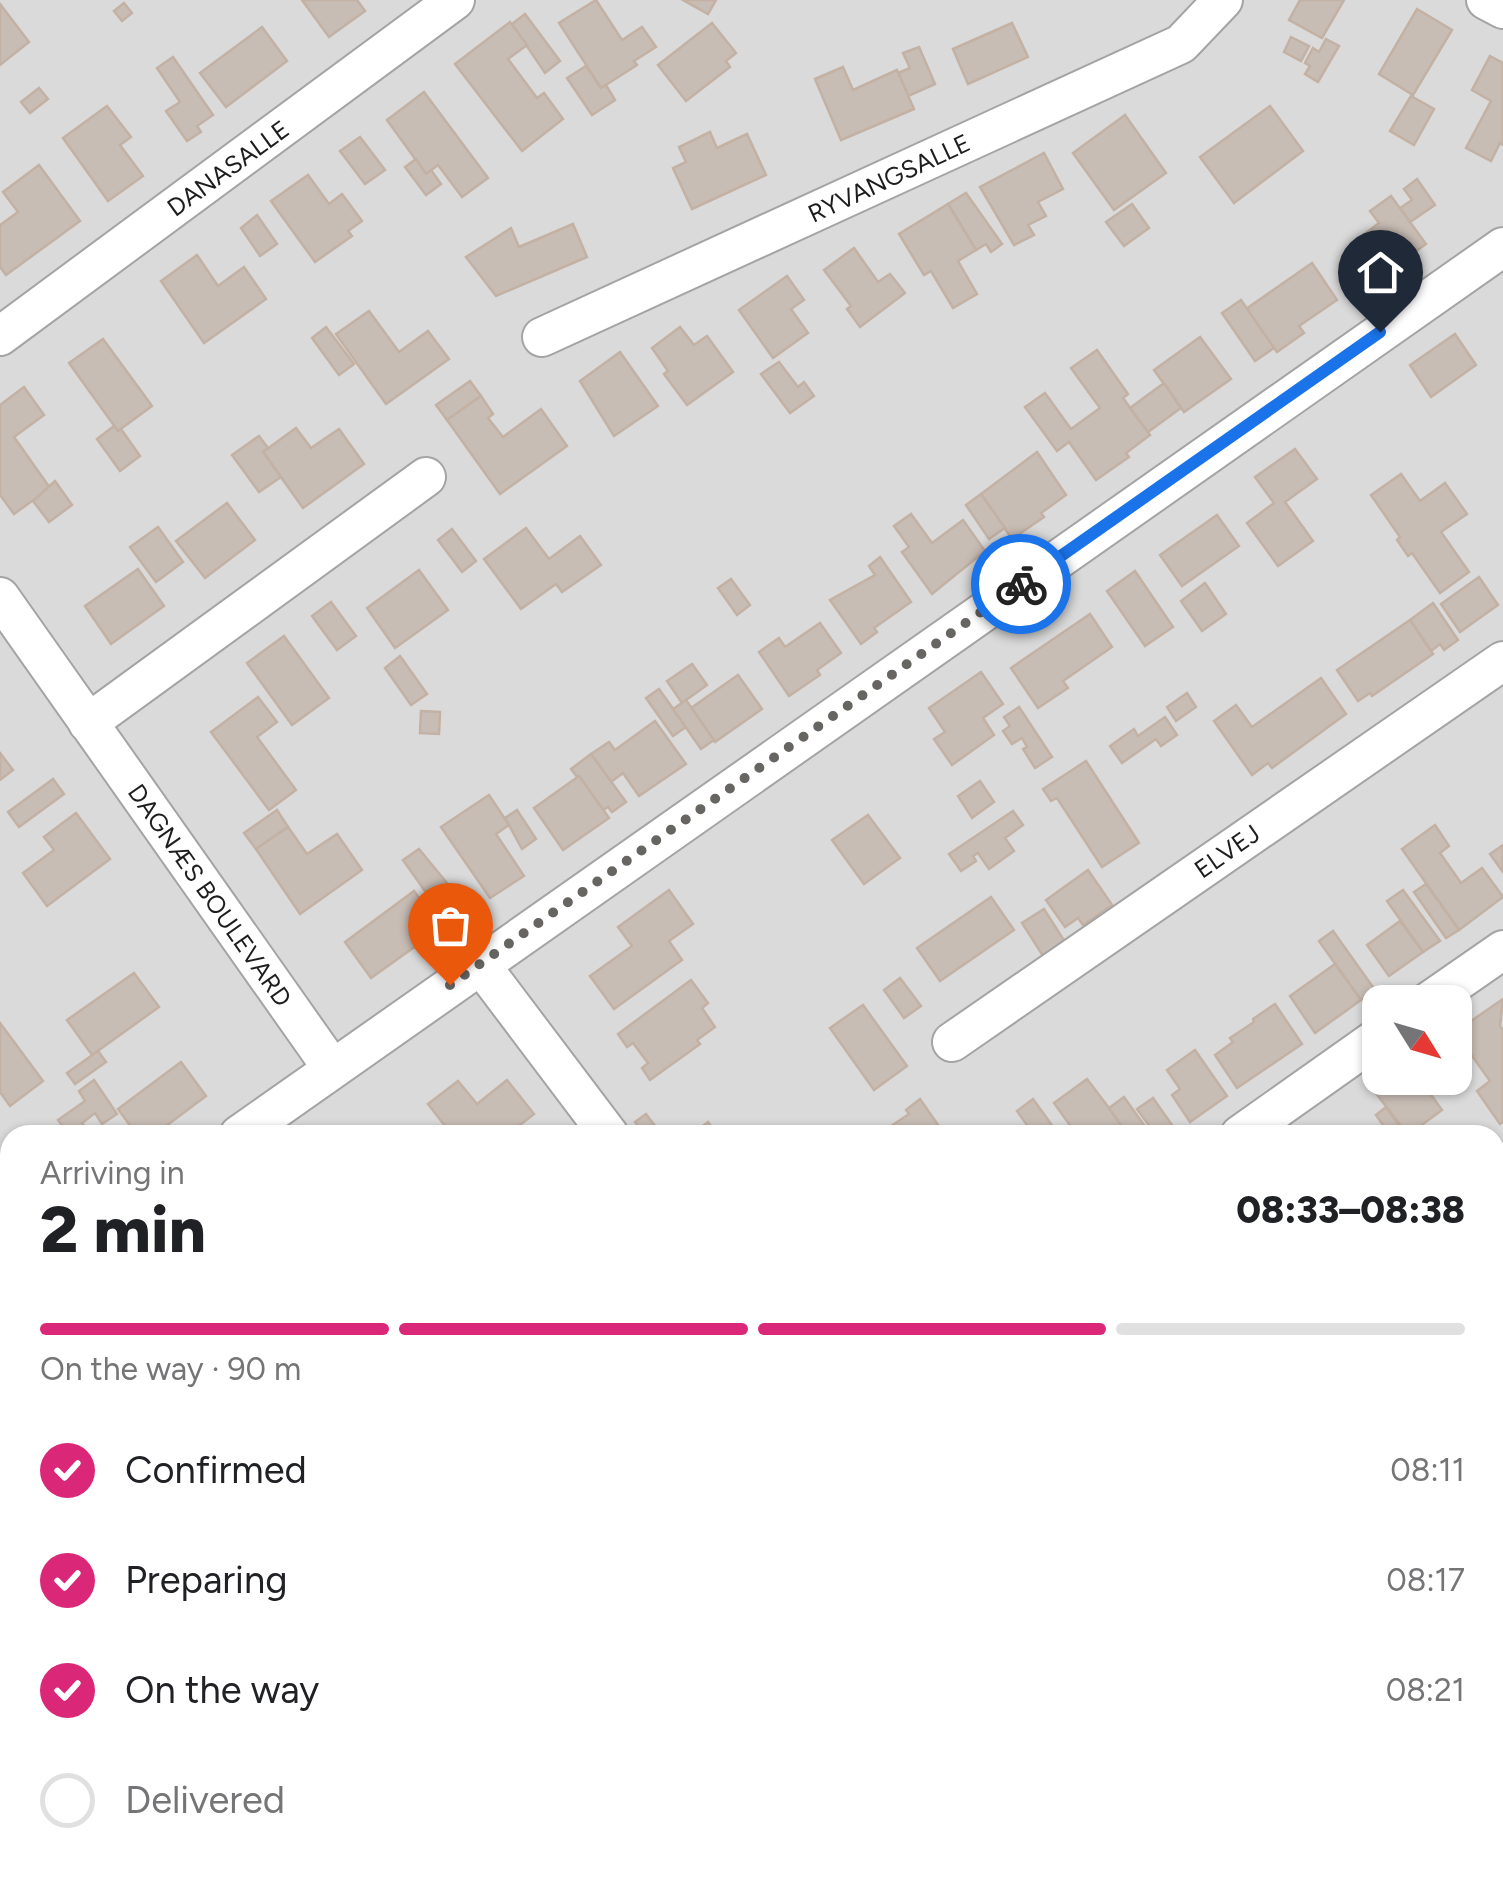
<!DOCTYPE html>
<html lang="en">
<head>
<meta charset="utf-8">
<style>
  body { margin:0; font-family:Figtree,sans-serif; background:#f2f2f2; color:#202124; height:100vh; display:flex; flex-direction:column; font-size:38px; white-space:nowrap }
  * { box-sizing:border-box; margin:0 }
  p { font-size:32px; color:#757577 }
  .icon { flex:none; width:55px; height:55px; fill:none; stroke:currentColor; stroke-width:2; stroke-linecap:round; stroke-linejoin:round }
  .map { position:relative; flex:1; overflow:hidden }
  .sheet { position:absolute; left:0px; top:1125px; width:1505px; height:752px; display:flex; flex-direction:column; background:#fff; border-radius:30px 30px 0 0; box-shadow:0 2px 8px #0004 }
  .sheet>* { flex:none }
  .needle { width:65px; rotate:127deg }
  .tools { position:absolute; left:1362px; top:985px; display:grid; gap:20px }
  .tools a { display:grid; place-items:center; width:110px; height:110px; border-radius:20px; background:#fff; box-shadow:0 2px 8px #0004; font-size:50px }
  .pin { position:absolute; display:grid; place-items:center; width:85px; height:85px; color:#fff; margin:-102px -42px; border-radius:50% 50% 50% 0; rotate:-45deg; box-shadow:0 0 10px #0007 }
  .pin .icon { rotate:45deg }
  .courier { position:absolute; display:grid; place-items:center; width:100px; height:100px; margin:-50px; border:8px solid #1a73e8; border-radius:50%; background:#fff; color:#222; box-shadow:0 2px 12px #0007 }
  .headline em { font-style:normal; font-weight:800 }
  .headline div { display:flex; flex-direction:column-reverse }
  .headline { display:flex; align-items:center; justify-content:space-between; height:170px; padding:0 40px }
  h1 { font-size:65px; font-weight:800; line-height:75px }
  .bar { display:grid; grid-template-columns:repeat(4,1fr); gap:15px 10px; align-content:center; height:120px; padding:0 40px }
  .bar i { height:12px; border-radius:8px; background:#e0e0e0 }
  .bar .on { background:#db2777 }
  .bar p { grid-column:span 4 }
  ol { padding:0 40px; list-style:none }
  li { display:flex; align-items:center; gap:30px; height:110px }
  li p { margin-inline-start:auto }
  li .icon { padding:10px; border-radius:50%; background:#db2777; color:#fff; stroke-width:4 }
  li:last-child { color:#757577 }
  li i { width:55px; height:55px; border:5px solid #e0e0e0; border-radius:50% }
  .map>svg:first-child { display:block }
</style>
</head>
<body>
<div class="map">
<svg width="1503" height="1877" viewBox="0 0 1503 1877">
  <rect width="100%" height="100%" fill="#f0ebe2"/>
  <path fill="#dbdada" fill-rule="evenodd" d="M0 0H1503V1877H0ZM1380 1002H1455V1078H1380ZM10 1135H1495V1868H10Z"/>
  <path fill="#c9efa2" d="M1503 1739V1877H1305L1319 1868H1495V1745Z"/>
  <g fill="#c8bdb5" stroke="#c3b1a3" stroke-width="2.5">
    <path d="M302 0H357L365 11 329 37Z"/>
    <path d="M596 0 622 40 642 27 656 47 634 61 637 65 601 88 559 23Z"/>
    <path d="M683 0H716L708 14Z"/>
    <path d="M1300 0H1344L1322 38 1289 20Z"/>
    <path d="M124 3 132 13 122 21 114 11Z"/>
    <path d="M0 4 29 42 0 65Z"/>
    <path d="M1417 9 1452 30 1413 95 1379 74Z"/>
    <path d="M525 14 560 61 545 73 512 24Z"/>
    <path d="M510 22 527 45 508 59 537 98 544 93 563 119 522 151 455 64Z"/>
    <path d="M712 23 736 53 726 61 730 67 686 101 658 65Z"/>
    <path d="M1012 23 1028 57 968 84 953 49Z"/>
    <path d="M262 27 287 61 226 107 200 73Z"/>
    <path d="M1291 37 1309 46 1301 61 1284 52Z"/>
    <path d="M1326 39 1339 46 1318 82 1305 74 1310 66 1305 63 1313 48 1319 52Z"/>
    <path d="M919 47 935 84 908 96 898 73 910 68 903 53Z"/>
    <path d="M1490 56 1503 63V145L1500 143 1491 161 1466 148 1491 101 1472 90Z"/>
    <path d="M173 57 213 115 197 126 201 132 187 141 166 111 180 102 157 68Z"/>
    <path d="M586 66 601 88 606 85 615 100 592 115 567 78Z"/>
    <path d="M843 67 853 90 897 70 914 109 841 140 815 79Z"/>
    <path d="M39 88 48 99 30 113 21 102Z"/>
    <path d="M424 92 488 178 462 197 438 165 426 174 387 120Z"/>
    <path d="M1411 96 1434 109 1414 145 1390 131Z"/>
    <path d="M107 106 131 137 120 145 143 176 108 201 63 138Z"/>
    <path d="M1270 106 1303 151 1234 203 1200 157Z"/>
    <path d="M1125 115 1166 173 1114 210 1073 153Z"/>
    <path d="M710 132 717 148 747 134 766 175 692 209 673 168 686 162 679 147Z"/>
    <path d="M360 137 385 170 365 184 340 151Z"/>
    <path d="M1044 153 1063 189 1038 202 1046 216 1028 225 1034 235 1014 245 980 187Z"/>
    <path d="M416 159 426 174 431 170 441 184 426 195 405 167Z"/>
    <path d="M39 165 80 221 6 275 0 267V225L18 212 3 192Z"/>
    <path d="M308 175 329 204 342 194 362 221 348 231 352 236 315 262 271 201Z"/>
    <path d="M1417 179 1435 205 1410 222 1400 208 1412 200 1404 189Z"/>
    <path d="M966 193 1002 244 991 252 986 244 976 250 948 204Z"/>
    <path d="M1391 196 1426 244 1387 272 1362 236 1379 223 1370 211Z"/>
    <path d="M948 204 976 250 958 261 977 294 953 308 931 271 924 275 899 234Z"/>
    <path d="M1132 204 1149 228 1124 246 1106 222Z"/>
    <path d="M257 215 277 244 260 256 241 228Z"/>
    <path d="M573 224 587 257 496 296 466 257 511 228 519 247Z"/>
    <path d="M854 248 878 282 890 274 905 293 860 327 847 309 851 306 824 270Z"/>
    <path d="M197 255 218 286 244 267 266 299 204 343 161 281Z"/>
    <path d="M1312 263 1337 300 1299 326 1304 333 1277 352 1246 309Z"/>
    <path d="M787 276 804 300 791 309 808 333 773 358 739 310Z"/>
    <path d="M1241 300 1274 348 1255 361 1222 313Z"/>
    <path d="M369 311 399 352 428 331 449 359 386 404 336 334Z"/>
    <path d="M326 327 354 364 339 375 312 338Z"/>
    <path d="M680 327 694 345 707 336 733 372 687 405 664 374 668 371 652 348Z"/>
    <path d="M1455 334 1476 365 1431 397 1410 365Z"/>
    <path d="M1200 337 1231 379 1184 412 1154 370Z"/>
    <path d="M103 339 152 406 118 431 69 363Z"/>
    <path d="M1097 350 1128 394 1123 398 1150 435 1126 453 1129 457 1096 480 1069 442 1057 451 1025 407 1045 393 1071 429 1100 408 1071 368Z"/>
    <path d="M620 352 658 406 614 436 580 381Z"/>
    <path d="M779 362 798 387 804 382 814 396 790 413 761 374Z"/>
    <path d="M470 381 481 396 447 420 436 405Z"/>
    <path d="M1164 383 1181 408 1148 432 1130 408Z"/>
    <path d="M24 387 44 415 14 437 50 488 14 514 0 495V405Z"/>
    <path d="M481 396 493 414 488 418 503 437 541 409 567 446 500 494 447 420Z"/>
    <path d="M114 426 118 431 121 429 140 456 120 471 97 439Z"/>
    <path d="M296 428 311 448 339 429 364 464 303 508 263 452Z"/>
    <path d="M259 436 268 448 263 452 281 477 259 492 232 455Z"/>
    <path d="M1295 449 1317 479 1285 502 1313 541 1278 566 1247 523 1274 503 1255 477Z"/>
    <path d="M1037 452 1066 495 1041 513 1044 517 1012 539 981 494Z"/>
    <path d="M1401 474 1420 501 1445 483 1467 514 1441 532 1469 572 1440 593 1412 553 1408 556 1397 540 1400 537 1371 495Z"/>
    <path d="M55 481 72 505 49 522 33 501Z"/>
    <path d="M981 494 1005 528 989 539 966 505Z"/>
    <path d="M227 503 255 540 205 578 176 541Z"/>
    <path d="M911 514 932 543 963 520 985 551 932 594 902 552 909 547 894 526Z"/>
    <path d="M1217 515 1239 546 1182 586 1160 555Z"/>
    <path d="M158 527 183 562 156 582 130 547Z"/>
    <path d="M526 528 549 559 580 536 601 565 562 592 556 584 521 609 484 559Z"/>
    <path d="M452 529 476 561 462 572 438 540Z"/>
    <path d="M880 557 911 602 874 628 877 632 861 644 830 600 875 575 869 566Z"/>
    <path d="M138 569 164 606 111 644 85 606Z"/>
    <path d="M419 570 448 610 395 648 367 608Z"/>
    <path d="M1135 571 1173 627 1145 646 1107 591Z"/>
    <path d="M1479 577 1498 605 1460 632 1441 604Z"/>
    <path d="M731 579 750 605 737 615 718 588Z"/>
    <path d="M1205 583 1226 614 1202 631 1181 601Z"/>
    <path d="M331 602 356 636 337 650 312 616Z"/>
    <path d="M1433 603 1458 640 1444 650 1440 644 1431 651 1410 620Z"/>
    <path d="M1090 614 1112 647 1063 681 1068 688 1038 708 1011 668Z"/>
    <path d="M1410 620 1433 654 1372 696 1370 693 1358 701 1337 670Z"/>
    <path d="M820 623 841 653 817 670 820 675 789 696 759 652 779 638 785 647Z"/>
    <path d="M284 636 329 698 292 725 247 663Z"/>
    <path d="M400 656 427 694 411 705 385 668Z"/>
    <path d="M692 664 707 685 682 703 667 681Z"/>
    <path d="M981 672 1003 704 983 718 994 735 952 765 934 739 945 732 929 708Z"/>
    <path d="M738 675 762 709 715 742 691 708Z"/>
    <path d="M1321 678 1346 714 1272 768 1268 763 1252 775 1214 721 1236 705 1252 727Z"/>
    <path d="M659 689 686 727 673 736 646 698Z"/>
    <path d="M1187 693 1196 707 1176 721 1167 707Z"/>
    <path d="M258 697 277 722 257 737 296 790 269 810 211 732Z"/>
    <path d="M686 700 714 740 701 749 673 709Z"/>
    <path d="M1019 707 1052 757 1035 768 1023 749 1027 747 1022 738 1012 744 1003 731 1010 726 1004 717Z"/>
    <path d="M421 711 440 712 439 734 420 733Z"/>
    <path d="M1165 717 1177 735 1161 746 1156 739 1122 763 1110 746 1134 729 1138 736Z"/>
    <path d="M655 721 686 764 639 796 623 773 611 782 591 754 609 742 615 750Z"/>
    <path d="M0 753 13 770 0 780Z"/>
    <path d="M591 754 626 802 612 812 608 807 603 810 571 769Z"/>
    <path d="M1086 761 1139 843 1102 867 1057 798 1051 801 1043 789Z"/>
    <path d="M579 776 609 818 563 850 534 808Z"/>
    <path d="M53 779 64 794 19 827 8 812Z"/>
    <path d="M980 781 994 802 972 818 958 796Z"/>
    <path d="M489 795 509 825 496 834 524 876 490 898 441 827Z"/>
    <path d="M277 810 288 827 256 849 244 833Z"/>
    <path d="M517 810 536 839 522 849 505 818Z"/>
    <path d="M1013 811 1023 825 1005 838 1014 851 989 869 978 853 973 856 976 861 961 871 949 854Z"/>
    <path d="M76 813 110 859 47 906 23 873 54 850 44 837Z"/>
    <path d="M868 815 900 858 864 884 832 840Z"/>
    <path d="M1435 825 1449 846 1440 853 1461 883 1482 868 1503 897 1459 930 1402 849Z"/>
    <path d="M288 827 307 854 337 834 362 870 300 914 256 849Z"/>
    <path d="M1503 845V872L1490 854Z"/>
    <path d="M419 849 456 894 437 908 403 860Z"/>
    <path d="M1088 870 1112 905 1083 925 1078 918 1065 927 1046 900Z"/>
    <path d="M1426 884 1459 930 1446 938 1414 892Z"/>
    <path d="M669 890 693 924 669 941 682 960 614 1009 590 976 632 946 618 927Z"/>
    <path d="M1403 890 1440 941 1423 952 1387 901Z"/>
    <path d="M414 891 441 928 371 978 345 942Z"/>
    <path d="M991 897 1014 930 940 981 917 948Z"/>
    <path d="M1044 909 1067 945 1045 959 1022 923Z"/>
    <path d="M1400 921 1423 952 1389 976 1367 945Z"/>
    <path d="M1333 931 1375 990 1361 1000 1319 941Z"/>
    <path d="M1335 964 1361 1000 1315 1033 1290 996Z"/>
    <path d="M134 973 159 1007 92 1055 67 1020Z"/>
    <path d="M900 978 921 1006 904 1018 884 990Z"/>
    <path d="M691 980 708 1003 702 1008 715 1027 697 1040 700 1044 650 1080 642 1068 648 1063 633 1043 627 1047 618 1034Z"/>
    <path d="M1503 999 1500 1026 1503 1030V1122L1500 1124 1477 1091 1490 1081 1455 1032Z"/>
    <path d="M1275 1004 1302 1044 1237 1088 1215 1055 1233 1042 1230 1038 1254 1022 1253 1019Z"/>
    <path d="M863 1005 907 1066 874 1090 830 1028Z"/>
    <path d="M0 1023 43 1081 10 1106 0 1092Z"/>
    <path d="M1195 1050 1227 1096 1190 1122 1172 1095 1180 1089 1167 1070Z"/>
    <path d="M98 1051 106 1062 75 1084 67 1073Z"/>
    <path d="M181 1062 206 1096 154 1135H137L118 1109Z"/>
    <path d="M1394 1078H1419L1442 1110 1408 1135 1375 1092Z"/>
    <path d="M1087 1079 1109 1108 1128 1135H1077L1054 1103Z"/>
    <path d="M94 1080 117 1114 102 1124 95 1113 82 1123 91 1135H69L58 1120 85 1101 79 1091Z"/>
    <path d="M507 1080 534 1114 507 1135H452L428 1104 458 1081 477 1104Z"/>
    <path d="M1124 1097 1151 1135H1128L1109 1108Z"/>
    <path d="M1153 1098 1177 1132 1172 1135H1156L1137 1109Z"/>
    <path d="M920 1099 945 1135H878L909 1114 906 1110Z"/>
    <path d="M1033 1099 1059 1135H1034L1017 1111Z"/>
    <path d="M1386 1107 1406 1135H1390L1376 1115Z"/>
    <path d="M646 1114 662 1135H645L635 1122Z"/>
    <path d="M708 1122 718 1135H699L702 1133 699 1129Z"/>
    <path d="M1503 1177V1205L1495 1211V1183Z"/>
    <path d="M0 1178 10 1183V1232L0 1227Z"/>
    <path d="M1503 1354V1423L1497 1427 1495 1359Z"/>
    <path d="M8 1371 10 1451 8 1452 0 1442V1377Z"/>
    <path d="M0 1553 10 1567V1589L0 1596Z"/>
    <path d="M1495 1584 1503 1595V1610L1495 1616Z"/>
    <path d="M10 1685V1714L0 1700V1692Z"/>
    <path d="M93 1868H155L142 1877H100Z"/>
    <path d="M339 1868H403L406 1873 401 1877H326Z"/>
    <path d="M493 1868H547L554 1877H500Z"/>
    <path d="M591 1868H599L606 1877H577Z"/>
    <path d="M756 1868H809L812 1871 805 1877H763Z"/>
    <path d="M1224 1868H1257L1265 1877H1223L1219 1871Z"/>
    <path d="M1326 1868H1336L1344 1877H1315Z"/>
  </g>
  <g fill="none" stroke-linecap="round" stroke-linejoin="round">
    <defs>
      <g id="minor">
        <path d="M1486 0 1503 9"/>
        <path d="M0 336 455 0"/>
        <path d="M542 337 1181 44 1223 0"/>
        <path d="M0 597 332 1068"/>
        <path d="M88 723 426 477"/>
        <path d="M480 964 609 1135"/>
        <path d="M1428 1002 1503 950"/>
        <path d="M952 1042 1503 661"/>
        <path d="M239 1135 1503 247"/>
        <path d="M1240 1135 1380 1036"/>
        <path d="M1495 1481 1503 1476"/>
        <path d="M0 1749 10 1763"/>
        <path d="M0 1804 10 1797"/>
        <path d="M51 1868 57 1877"/>
        <path d="M977 1877 990 1868"/>
      </g>
    </defs>
    <use href="#minor" stroke="#a4a4a4" stroke-width="42"/>
    <g stroke="#ff7263" stroke-width="6" stroke-dasharray="5 5" stroke-linecap="butt">
      <path d="M0 1277H10"/>
      <path d="M0 1320H10"/>
      <path d="M455 1868 462 1877"/>
      <path d="M660 1868 666 1877"/>
    </g>
    <use href="#minor" stroke="#fff" stroke-width="38"/>
  </g>
  <g fill="none" stroke-linecap="round" stroke-linejoin="round">
    <path stroke="#676562" stroke-width="10" stroke-dasharray="0 18" d="M450 985 1021 584"/>
    <path stroke="#1a73e8" stroke-width="12" d="M1021 584 1380 332"/>
  </g>
  <g text-anchor="middle" stroke-width="8" stroke-linejoin="round" paint-order="stroke">
    <g font-size="25" fill="#1d1d1d" stroke="#fff">
      <text transform="translate(228 168) rotate(-36)" y="9">DANASALLE</text>
      <text transform="translate(889 178) rotate(-25)" y="9">RYVANGSALLE</text>
      <text transform="translate(1227 851) rotate(-35)" y="9">ELVEJ</text>
      <text transform="translate(210 895) rotate(55)" y="9">DAGNÆS BOULEVARD</text>
    </g>
  </g>
</svg>
<div class="tools">
<a><svg class="needle" viewBox="-14 -14 28 28"><path d="M0-13l5 13h-10z" fill="#e53935"/><path d="M0 13l5-13h-10z" fill="#757577"/></svg></a>
</div>
<div class="pin" style="left:450px;top:985px;background:#ea580c"><svg class="icon" aria-label="bag" viewBox="0 0 24 24"><path d="M5 8h14l-1 12H6zM9 8a3 3 0 0 1 6 0"/></svg></div>
<div class="pin" style="left:1380px;top:332px;background:#1f2937"><svg class="icon" aria-label="home" viewBox="0 0 24 24"><path d="M3 11l9-7 9 7M6 9v11h12V9"/></svg></div>
<div class="courier" style="left:1021px;top:584px"><svg class="icon" aria-label="bike" viewBox="0 0 24 24"><circle cx="6" cy="16" r="4"/><circle cx="18" cy="16" r="4"/><path d="M6 16l4-8h5l3 8M10 8l3 8H6M13 5h3"/></svg></div>
<section class="sheet">
<div class="headline"><div><h1>2 min</h1><p>Arriving in</p></div><em>08:33–08:38</em></div>
<div class="bar"><i class="on"></i><i class="on"></i><i class="on"></i><i></i><p>On the way · 90 m</p></div>
<ol>
<li><svg class="icon" aria-label="check" viewBox="0 0 24 24"><path d="M5 12l5 5 9-10"/></svg>Confirmed<p>08:11</p></li>
<li><svg class="icon" aria-label="check" viewBox="0 0 24 24"><path d="M5 12l5 5 9-10"/></svg>Preparing<p>08:17</p></li>
<li><svg class="icon" aria-label="check" viewBox="0 0 24 24"><path d="M5 12l5 5 9-10"/></svg>On the way<p>08:21</p></li>
<li><i></i>Delivered</li>
</ol>
</section>
</div>
</body>
</html>
